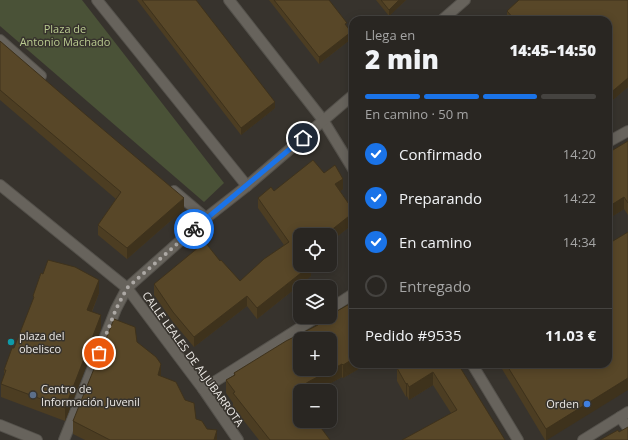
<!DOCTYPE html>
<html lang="es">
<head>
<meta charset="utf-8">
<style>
  body { margin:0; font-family:"Open Sans",sans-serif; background:#312e2a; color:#f1f3f6; height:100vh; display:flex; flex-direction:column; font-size:15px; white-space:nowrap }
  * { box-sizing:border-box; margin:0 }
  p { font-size:13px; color:#a5a5a5 }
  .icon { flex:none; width:22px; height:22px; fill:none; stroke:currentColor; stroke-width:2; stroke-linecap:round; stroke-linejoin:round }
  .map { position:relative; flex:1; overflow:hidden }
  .side { position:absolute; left:349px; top:16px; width:263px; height:352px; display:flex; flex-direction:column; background:#292622; border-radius:12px; box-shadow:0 2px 10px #0003,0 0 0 1px #454340 }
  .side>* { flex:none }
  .buttons { position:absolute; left:293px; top:228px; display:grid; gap:8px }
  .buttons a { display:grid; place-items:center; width:44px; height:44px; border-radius:8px; background:#292622; box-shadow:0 2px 10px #0003,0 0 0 1px #454340; font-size:20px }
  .pin { position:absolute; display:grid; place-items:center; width:34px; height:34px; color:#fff; margin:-17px; border:2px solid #fff; border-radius:50%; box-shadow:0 1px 4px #0007 }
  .courier { position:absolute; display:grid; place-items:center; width:40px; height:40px; margin:-20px; border:3px solid #1a73e8; border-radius:50%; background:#fff; color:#222; box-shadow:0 1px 5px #0007 }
  .headline em { font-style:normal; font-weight:800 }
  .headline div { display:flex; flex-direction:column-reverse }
  .headline { display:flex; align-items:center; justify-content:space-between; height:68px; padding:0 16px }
  h1 { font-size:26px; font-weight:800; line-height:30px }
  .bar { display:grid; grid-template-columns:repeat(4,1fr); gap:6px 4px; align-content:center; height:48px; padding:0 16px }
  .bar i { height:5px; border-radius:3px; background:#454340 }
  .bar .active { background:#1a73e8 }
  .bar p { grid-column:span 4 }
  .line { display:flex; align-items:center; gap:10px; padding:0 16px; border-top:1px solid #454340 }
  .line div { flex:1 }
  ol { padding:0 16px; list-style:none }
  li { display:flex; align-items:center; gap:12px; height:44px }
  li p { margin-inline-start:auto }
  li .icon { padding:4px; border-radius:50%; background:#1a73e8; color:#fff; stroke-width:4 }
  li:last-child { color:#a5a5a5 }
  li i { width:22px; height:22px; border:2px solid #454340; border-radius:50% }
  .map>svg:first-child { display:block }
</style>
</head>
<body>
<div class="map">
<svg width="628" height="440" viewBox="0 0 628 440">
  <rect width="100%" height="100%" fill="#37332d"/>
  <path fill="#4a5237" d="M0 0H82L224 183 204 202 0 26Z"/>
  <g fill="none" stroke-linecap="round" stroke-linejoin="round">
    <defs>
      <g id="pedestrian">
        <path d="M97 0 247 186"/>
        <path d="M0 40 41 76"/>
        <path d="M174 191 206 218"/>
      </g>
      <g id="minor">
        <path d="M229 0 323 120 353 169"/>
        <path d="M442 20 465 0"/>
        <path d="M608 142 628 131"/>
        <path d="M0 185 127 288 203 389 238 440"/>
        <path d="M330 309 353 294"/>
        <path d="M472 364 518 440"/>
        <path d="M203 389 317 317"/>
        <path d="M620 417 628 428"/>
        <path d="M0 425 37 440"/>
        <path d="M64 440 116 309 127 288 206 218 247 186 353 95"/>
        <path d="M583 440 628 412"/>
      </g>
    </defs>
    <use href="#pedestrian" stroke="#54514b" stroke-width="12"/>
    <use href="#minor" stroke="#54514b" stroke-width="12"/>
    <use href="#pedestrian" stroke="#67635c" stroke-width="10"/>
    <use href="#minor" stroke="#67635c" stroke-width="10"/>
  </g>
  <g fill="#4c3d22">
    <path d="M137 0H196L275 108 241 135Z"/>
    <path d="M269 0H329L351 39 319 64Z"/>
    <path d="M376 0H406L389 16Z"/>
    <path d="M519 0H628V87L608 104V20H507V11Z"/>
    <path d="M0 41 184 209 127 259 98 235V225L116 199 0 100Z"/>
    <path d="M628 141V215L624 209 608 219V153Z"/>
    <path d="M324 173 343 189 340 191 353 210V224L330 242V235H300L311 276 257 319 247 306 194 347 173 322 154 295V284L220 261 240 281 284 245 258 208V198L274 191Z"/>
    <path d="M99 293 92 312 101 328 65 421 1 397V384L4 375V370L14 348 33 300V296Z"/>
    <path d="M317 323 353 364H367L343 378 342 377 316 391H300V421L330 440H259L233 407V403L226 393V380L234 375V373L317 325Z"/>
    <path d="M137 342 161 377 185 400 196 419 207 429 217 440H85L73 434V421Z"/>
    <path d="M458 364 505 440 451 413 433 385 409 400 407 396 406 397 397 381V368Z"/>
    <path d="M499 364H608L547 440H545Z"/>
  </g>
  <g fill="#3e321c">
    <path d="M399 0H406L389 16V10Z"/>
    <path d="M351 32V39L319 64V57Z"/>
    <path d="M628 78V87L608 104V95Z"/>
    <path d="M275 102V108L241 135V128Z"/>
    <path d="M343 179V189L335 195V184Z"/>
    <path d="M624 197V209L608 219V207Z"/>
    <path d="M184 198V209L127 259V248Z"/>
    <path d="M353 213V224L330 242V235H325Z"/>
    <path d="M311 265V276L257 319V308Z"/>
    <path d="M99 280V293L87 323V310Z"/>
    <path d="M247 296V306L194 347V337Z"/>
    <path d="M101 315V328L65 421V408Z"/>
    <path d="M353 359V364H367L343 378V365Z"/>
    <path d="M161 364V377L158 375Z"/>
    <path d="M342 364V377L316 391H300V401L294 392 308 382Z"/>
    <path d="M433 372V385L409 400V387Z"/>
    <path d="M628 378V390L547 440H546V429Z"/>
    <path d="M407 383V396L406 397V384Z"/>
    <path d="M217 430V440H214Z"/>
  </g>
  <g fill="#584728" stroke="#3e321c" fill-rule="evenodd">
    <path d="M142 0H196L275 102 241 128Z"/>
    <path d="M274 0H329L347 23 345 24 351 32 319 57Z"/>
    <path d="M381 0H399L389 10Z"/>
    <path d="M519 0H628V78L608 95V20H515L507 11Z"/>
    <path d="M0 41 86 115 184 198 127 248 98 225 121 192 0 90Z"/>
    <path d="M628 141V203L624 197 608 207V153Z"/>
    <path d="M313 160 324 173 335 165 343 179 335 184 353 210V213L325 235H300V265H311L257 308 247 296 194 337 173 312 154 284 205 242 220 261 221 260 240 281 264 259 289 242 258 198 271 187 274 191Z"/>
    <path d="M628 232V378L546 429 506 364H608V244Z"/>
    <path d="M48 260 75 267 99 280 87 310 101 315 65 408 1 384 6 370H4L12 348H14L34 297 33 296 41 273 43 274Z"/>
    <path d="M353 302V359L343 365 342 364 308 382 294 392 300 401V421H316L330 440H270L233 393 235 392 226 380 235 375 234 373 286 341 318 325 317 323 326 317H330V315ZM300 339H330V369H300Z"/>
    <path d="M114 319 135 327 137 342 156 357 161 364 158 375 176 382 185 400 194 403 196 419 202 421 207 429 217 430 214 440H110L73 421Z"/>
    <path d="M398 364H458L505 440H402L457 410 433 372 409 387 407 383 406 384 397 368Z"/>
    <path d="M628 427V440H600L618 430 619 432Z"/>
  </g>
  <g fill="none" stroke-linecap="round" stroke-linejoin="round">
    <path stroke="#ada9a5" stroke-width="4" stroke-dasharray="0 7.2" d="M99 353 116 309 127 288 194 229"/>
    <path stroke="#1a73e8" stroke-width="5" d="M194 229 303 138"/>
  </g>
  <circle fill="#0f9aa8" stroke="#37332d" stroke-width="1.5" cx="11" cy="342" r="4"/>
  <circle fill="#5c6f8a" stroke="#37332d" stroke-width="1.5" cx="33" cy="395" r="4"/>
  <circle fill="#3f7fe0" stroke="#37332d" stroke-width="1.5" cx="587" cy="404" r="4"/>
  <g text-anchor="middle" stroke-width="3" stroke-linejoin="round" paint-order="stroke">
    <g font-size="11" fill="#bacb90" stroke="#37332d">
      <text x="65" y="33">Plaza de<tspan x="65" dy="13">Antonio Machado</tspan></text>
    </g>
    <g font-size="11" fill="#ece9e5" stroke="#37332d" text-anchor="start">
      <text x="19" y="340">plaza del<tspan x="19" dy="13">obelisco</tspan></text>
      <text x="41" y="393">Centro de<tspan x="41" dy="13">Información Juvenil</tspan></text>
      <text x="579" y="408" text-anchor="end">Orden</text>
    </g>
    <g font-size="11" fill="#ece9e5" stroke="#37332d">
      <text transform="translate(193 359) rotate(54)" y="4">CALLE LEALES DE ALJUBARROTA</text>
    </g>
  </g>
</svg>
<div class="buttons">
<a><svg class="icon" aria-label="locate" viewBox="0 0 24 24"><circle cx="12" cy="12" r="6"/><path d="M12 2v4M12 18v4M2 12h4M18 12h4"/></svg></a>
<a><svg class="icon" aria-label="layers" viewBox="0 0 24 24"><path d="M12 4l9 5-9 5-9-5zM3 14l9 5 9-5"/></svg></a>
<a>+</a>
<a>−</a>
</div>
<div class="pin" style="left:99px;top:353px;background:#ea580c"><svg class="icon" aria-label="bag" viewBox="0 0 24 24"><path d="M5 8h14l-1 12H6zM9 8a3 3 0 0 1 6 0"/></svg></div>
<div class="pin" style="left:303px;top:138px;background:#1f2937"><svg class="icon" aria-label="home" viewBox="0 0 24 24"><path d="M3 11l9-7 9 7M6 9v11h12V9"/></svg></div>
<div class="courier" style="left:194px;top:229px"><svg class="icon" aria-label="bike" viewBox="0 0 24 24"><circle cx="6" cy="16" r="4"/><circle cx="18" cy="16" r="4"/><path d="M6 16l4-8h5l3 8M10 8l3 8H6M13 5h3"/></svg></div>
<section class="side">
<div class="headline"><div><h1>2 min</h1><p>Llega en</p></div><em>14:45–14:50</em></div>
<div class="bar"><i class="active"></i><i class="active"></i><i class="active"></i><i></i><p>En camino · 50 m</p></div>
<ol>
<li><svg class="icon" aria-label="check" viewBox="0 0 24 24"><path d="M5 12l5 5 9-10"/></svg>Confirmado<p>14:20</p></li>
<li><svg class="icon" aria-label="check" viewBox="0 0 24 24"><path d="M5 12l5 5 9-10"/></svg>Preparando<p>14:22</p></li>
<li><svg class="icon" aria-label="check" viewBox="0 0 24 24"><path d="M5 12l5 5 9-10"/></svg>En camino<p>14:34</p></li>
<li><i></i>Entregado</li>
</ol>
<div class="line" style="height:52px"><div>Pedido #9535</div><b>11.03 €</b></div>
</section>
</div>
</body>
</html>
